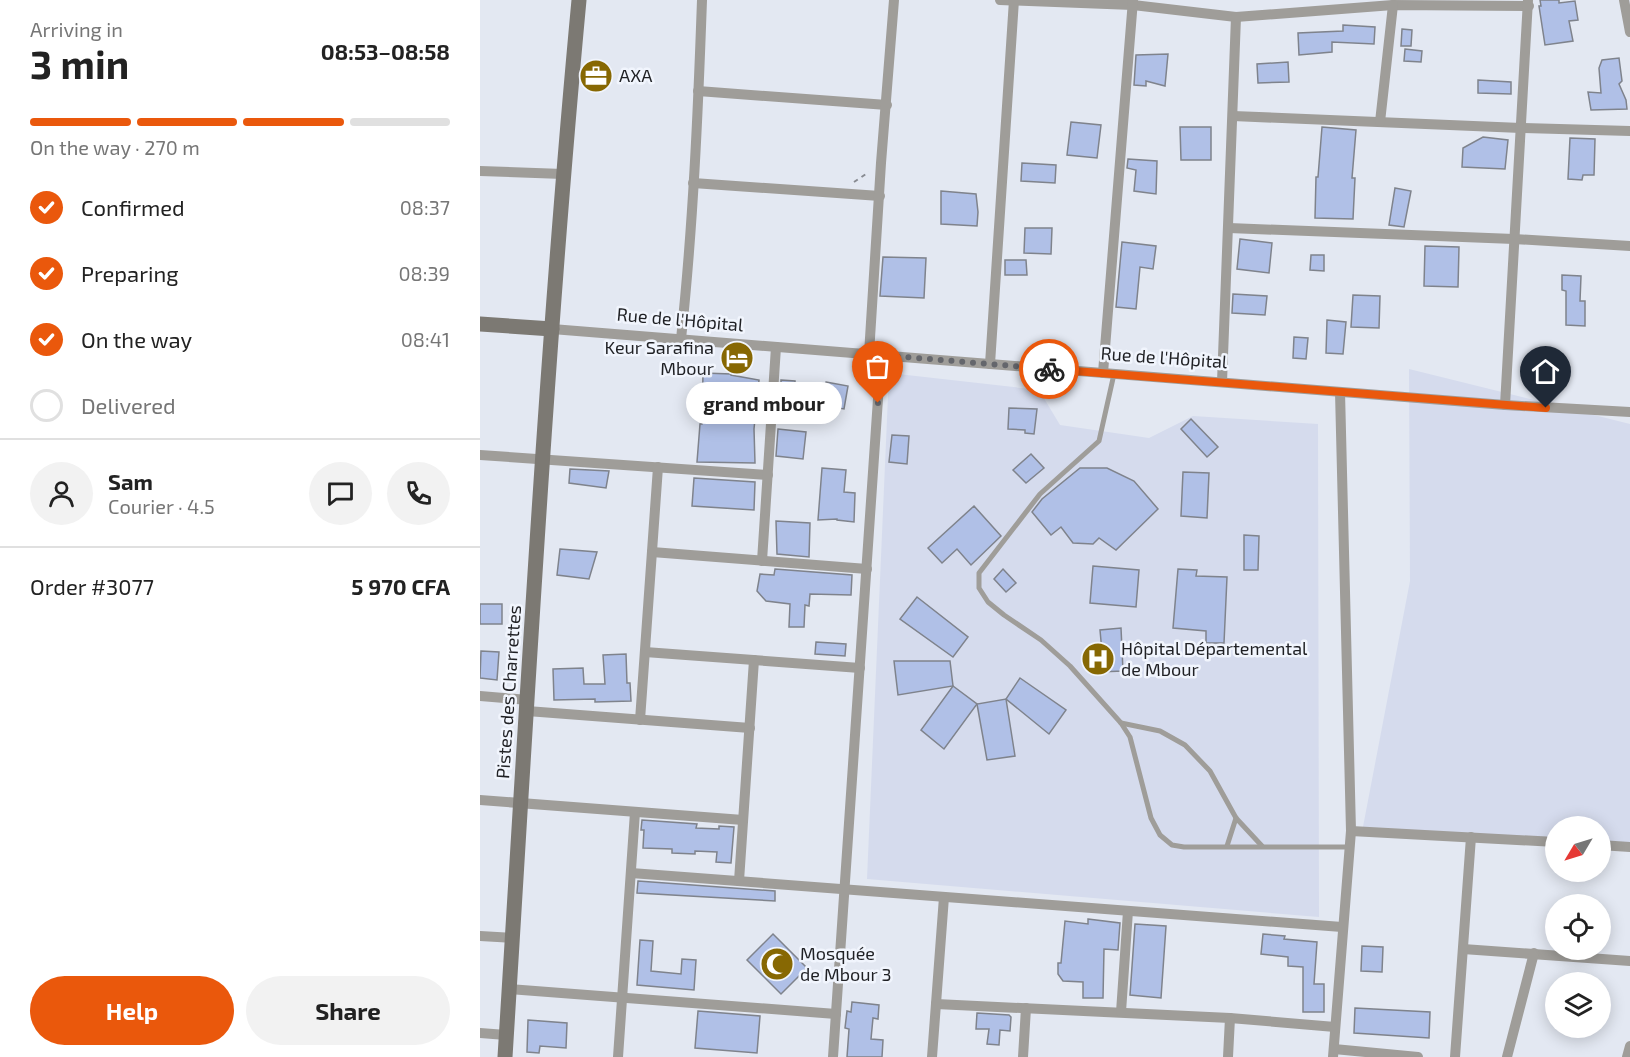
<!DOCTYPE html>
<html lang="en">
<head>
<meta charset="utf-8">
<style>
  body { margin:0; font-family:"Exo 2",sans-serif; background:#f2f2f2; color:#222; height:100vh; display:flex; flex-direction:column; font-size:22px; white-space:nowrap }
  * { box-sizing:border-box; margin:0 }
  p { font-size:20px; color:#767676 }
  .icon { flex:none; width:33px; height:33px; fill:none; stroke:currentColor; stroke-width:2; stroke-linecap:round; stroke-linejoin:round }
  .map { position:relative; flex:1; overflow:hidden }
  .panel { display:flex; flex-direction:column; background:#fff; width:480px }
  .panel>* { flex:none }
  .needle { width:39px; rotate:232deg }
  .buttons { position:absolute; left:1065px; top:816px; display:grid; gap:12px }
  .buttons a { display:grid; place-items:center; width:66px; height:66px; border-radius:50%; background:#fff; box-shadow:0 3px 15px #0003; font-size:30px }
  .pin { position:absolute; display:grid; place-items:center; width:51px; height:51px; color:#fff; margin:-62px -26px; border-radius:50% 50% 50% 0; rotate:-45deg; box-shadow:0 0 6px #0007 }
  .pin .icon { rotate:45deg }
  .courier { position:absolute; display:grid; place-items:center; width:60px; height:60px; margin:-30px; border:4px solid #ea580c; border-radius:50%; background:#fff; color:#222; box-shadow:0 2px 8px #0007 }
  .bubble { position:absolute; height:42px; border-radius:21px; background:#fff; box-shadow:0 3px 15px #0003; font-size:20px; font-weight:700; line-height:42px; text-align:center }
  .head em { font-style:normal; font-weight:700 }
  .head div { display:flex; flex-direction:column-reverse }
  .head { display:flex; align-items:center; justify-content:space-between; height:102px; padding:0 30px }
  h1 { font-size:39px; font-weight:700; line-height:45px }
  .bar { display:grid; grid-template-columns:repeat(4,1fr); gap:9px 6px; align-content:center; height:72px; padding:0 30px }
  .bar i { height:8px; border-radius:4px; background:#e0e0e0 }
  .bar .on { background:#ea580c }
  .bar p { grid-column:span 4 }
  .line { display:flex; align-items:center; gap:15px; padding:0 30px; border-top:2px solid #e0e0e0 }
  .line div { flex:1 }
  .round { display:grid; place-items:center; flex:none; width:63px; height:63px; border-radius:32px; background:#f2f2f2 }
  ol { padding:0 30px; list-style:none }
  li { display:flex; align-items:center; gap:18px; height:66px }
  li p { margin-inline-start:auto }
  li .icon { padding:6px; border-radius:50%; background:#ea580c; color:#fff; stroke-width:4 }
  li:last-child { color:#767676 }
  li i { width:33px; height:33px; border:3px solid #e0e0e0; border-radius:50% }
  .action { display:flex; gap:12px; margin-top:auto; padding:12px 30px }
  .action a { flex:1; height:69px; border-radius:36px; background:#ea580c; color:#fff; font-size:24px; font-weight:700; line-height:69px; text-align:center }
  .action a+a { background:#f2f2f2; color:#222 }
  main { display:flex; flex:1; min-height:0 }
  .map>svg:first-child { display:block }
</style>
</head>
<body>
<main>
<section class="panel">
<div class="head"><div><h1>3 min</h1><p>Arriving in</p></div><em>08:53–08:58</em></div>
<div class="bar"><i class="on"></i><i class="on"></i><i class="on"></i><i></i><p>On the way · 270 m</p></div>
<ol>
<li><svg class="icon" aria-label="check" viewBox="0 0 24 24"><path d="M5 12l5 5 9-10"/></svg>Confirmed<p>08:37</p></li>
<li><svg class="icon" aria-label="check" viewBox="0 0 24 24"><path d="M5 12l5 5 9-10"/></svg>Preparing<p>08:39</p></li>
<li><svg class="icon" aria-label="check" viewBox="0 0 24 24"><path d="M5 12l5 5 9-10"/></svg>On the way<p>08:41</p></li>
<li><i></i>Delivered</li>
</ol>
<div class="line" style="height:108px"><a class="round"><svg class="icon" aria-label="person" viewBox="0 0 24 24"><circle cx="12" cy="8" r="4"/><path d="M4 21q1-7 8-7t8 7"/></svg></a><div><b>Sam</b><p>Courier · 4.5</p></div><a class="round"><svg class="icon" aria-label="chat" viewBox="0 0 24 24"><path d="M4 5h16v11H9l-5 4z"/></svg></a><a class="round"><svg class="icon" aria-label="phone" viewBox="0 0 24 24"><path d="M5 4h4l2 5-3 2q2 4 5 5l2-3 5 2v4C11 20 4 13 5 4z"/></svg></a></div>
<div class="line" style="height:78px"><div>Order #3077</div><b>5 970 CFA</b></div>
<div class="action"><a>Help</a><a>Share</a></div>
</section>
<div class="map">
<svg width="1150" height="1057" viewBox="0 0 1150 1057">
  <rect width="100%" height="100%" fill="#e3e8f2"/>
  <g fill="#d5dbed">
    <path d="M929 369 1150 424V843L1121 841 1120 826H1076L1075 840 882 832 930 581Z"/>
    <path d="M409 373 559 390 580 425 669 438 713 416 838 424 839 917 387 879Z"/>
  </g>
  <g fill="#b0c0e7" stroke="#7f838c" stroke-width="1.5">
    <path d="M1060 0H1079V3L1095 1 1098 20 1089 21 1093 41 1065 45 1059 6H1061Z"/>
    <path d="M863 25 895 27 894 44 852 42V52L819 55 818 33 863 31Z"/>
    <path d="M922 29 932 30 931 46H921Z"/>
    <path d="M925 49 942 51 941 62 924 61Z"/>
    <path d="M688 54 685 86 666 81V86L654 85 656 55Z"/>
    <path d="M1139 58 1142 81 1139 84 1146 100 1147 109 1111 110 1108 92 1121 93 1119 68 1122 60Z"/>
    <path d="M808 62 809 82 778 83 777 64Z"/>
    <path d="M998 80 1031 82V94L998 93Z"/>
    <path d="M591 122 621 125 617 158 587 155Z"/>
    <path d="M700 127H731V160H701Z"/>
    <path d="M842 127 876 130 872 178H875L873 219 835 218 836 177H838Z"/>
    <path d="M1003 137 1028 140 1025 169 982 167 983 148Z"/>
    <path d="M1090 138 1115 139 1114 175H1103L1102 180 1088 179Z"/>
    <path d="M648 159 677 161 676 194 654 191 656 170 647 168Z"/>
    <path d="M542 163 576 165 575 183 541 181Z"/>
    <path d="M915 188 931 191 924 227 909 225Z"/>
    <path d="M461 191 496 194 498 212 497 226 461 224Z"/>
    <path d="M545 228H572L571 254 544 253Z"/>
    <path d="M760 239 792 243 789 273 757 269Z"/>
    <path d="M642 242 676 246 673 269 660 267 656 309 636 307Z"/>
    <path d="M945 246 979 247 978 287 944 286Z"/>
    <path d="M831 255H844V271L830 270Z"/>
    <path d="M403 257 446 258 444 298 400 296Z"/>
    <path d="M525 260H546L547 275H525Z"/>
    <path d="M1082 275 1101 276 1100 301H1105V326L1086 325V291L1082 290Z"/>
    <path d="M753 294 787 296 785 315 752 313Z"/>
    <path d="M873 295 900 296 899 328 871 327Z"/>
    <path d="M847 320 866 322 863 354 846 353Z"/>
    <path d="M814 337 828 338 826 359 813 358Z"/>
    <path d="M223 373 251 374V375L279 380 274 429 275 463 217 462 220 424H222Z"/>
    <path d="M301 380 315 381V392L301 391Z"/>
    <path d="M346 382 368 386 364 409 342 405Z"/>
    <path d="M529 408 557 409 554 434 545 433V430L528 429Z"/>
    <path d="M711 419 738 447 727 457 701 429Z"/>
    <path d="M298 429 326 432 323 459 296 456Z"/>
    <path d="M412 435 429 436 427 464 409 462Z"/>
    <path d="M551 454 564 468 546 483 533 470Z"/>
    <path d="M342 468 366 470 364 492 375 493 374 522 357 520V519L338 520Z"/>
    <path d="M600 468H627L654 481 678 509 636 550 619 538 613 544 593 543 581 527 571 535 552 512 562 499Z"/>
    <path d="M90 469 129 471 126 488 89 483Z"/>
    <path d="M703 472 729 473 727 518 701 516Z"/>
    <path d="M214 478 275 482 274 510 212 506Z"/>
    <path d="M494 506 521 536 491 565 477 549 462 563 448 548Z"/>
    <path d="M296 521 330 523 329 557 297 554Z"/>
    <path d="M764 535 779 536 778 570H764Z"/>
    <path d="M80 549 117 552 109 579 77 575Z"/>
    <path d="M613 566 659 570 656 607 610 603Z"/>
    <path d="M295 569 372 575 371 595 330 594 329 606 325 605 324 627H309L310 604 286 601 277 591 280 574 294 575Z"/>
    <path d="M523 569 536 583 526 592 514 579Z"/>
    <path d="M698 569 717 570 716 576 747 577 744 643H726V631L693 628Z"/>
    <path d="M437 597 488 637 473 657 420 619Z"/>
    <rect x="0" y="604" width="22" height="20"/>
    <path d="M641 628 643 671 618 672V652H622L620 630Z"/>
    <path d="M336 642 366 644 365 656 335 654Z"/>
    <path d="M1 651 19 652 17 680 0 678Z"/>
    <path d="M146 654 147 683H150L151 701 115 702V699L74 700 73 669 103 668 104 684H125L123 655Z"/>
    <path d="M414 661H470L473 686 418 695Z"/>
    <path d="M540 678 586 710 569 734 526 699Z"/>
    <path d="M473 686 497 704 464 749 441 730Z"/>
    <path d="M526 699 535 756 507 760 497 704Z"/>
    <path d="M162 820 217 824 216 828 239 829V826L254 827 251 863 236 862 237 852 215 851V854L192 853V849L163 848 164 830H161Z"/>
    <path d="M158 881 295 891V901L157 893Z"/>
    <path d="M608 919 640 923 638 950 624 949 623 998H603V982L583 981 578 974V963H581L585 921 608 924Z"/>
    <path d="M655 924 686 926 681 998 650 995Z"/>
    <path d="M293 934 327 968 301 994 267 960Z"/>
    <path d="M783 934 805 936 804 939 837 942 834 984H844V1012H823V967L808 966V957L781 954Z"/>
    <path d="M160 940 173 941 171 971 201 974 202 959 216 960 214 990 157 985Z"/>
    <path d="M882 946 903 947 902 972 881 971Z"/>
    <path d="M372 1002 399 1005 398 1019 393 1018 391 1039 403 1040 402 1057H367L369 1029 365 1028 367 1011 371 1012Z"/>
    <path d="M875 1008 950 1012 949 1038 874 1033Z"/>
    <path d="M218 1011 280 1016 277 1053 215 1048Z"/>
    <path d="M497 1013 529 1015 531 1017 530 1031 520 1030 519 1045 507 1044 509 1029H496Z"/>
    <path d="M48 1020 87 1023 86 1048 60 1046 59 1053 47 1052Z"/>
  </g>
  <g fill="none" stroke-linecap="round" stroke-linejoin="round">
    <path stroke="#878a91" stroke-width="2" stroke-dasharray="4.5 4.5" stroke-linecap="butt" d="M374 182 389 172"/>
    <g stroke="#9f9d99" stroke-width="5">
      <path d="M634 374 619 441 560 494 499 573V588L508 602 524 615 561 640 590 666 641 723 650 737 671 818 680 835 692 845 704 847H869"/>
      <path d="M641 723 680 731 705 745 730 771 756 818 782 846"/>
      <path d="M747 846 756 818"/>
    </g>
    <g stroke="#9f9d99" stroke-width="10">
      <path d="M520 0 653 5 756 17 913 5 1049 6"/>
      <path d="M1144 0 1150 32"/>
      <path d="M218 91 407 105"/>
      <path d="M753 116 1041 128 1150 131"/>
      <path d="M900 122 913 5"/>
      <path d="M0 171 83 174"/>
      <path d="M213 183 400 196"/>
      <path d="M749 228 1034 239 1150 246"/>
      <path d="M72 329 1025 405 1150 412"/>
      <path d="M201 339C213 227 218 113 222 0"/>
      <path d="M389 354 401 163 414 0"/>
      <path d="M510 364 534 0"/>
      <path d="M623 373 653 0"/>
      <path d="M742 382 756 17"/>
      <path d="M1025 405 1048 0"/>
      <path d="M0 455 288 475"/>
      <path d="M172 552 387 569"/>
      <path d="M282 561 296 347"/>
      <path d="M165 652 380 668"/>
      <path d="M0 696 48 700"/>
      <path d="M47 711 270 728"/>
      <path d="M160 720 178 467"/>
      <path d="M0 800 263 820"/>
      <path d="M871 831 1076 842"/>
      <path d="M1120 845 1150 847"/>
      <path d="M151 873 862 927"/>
      <path d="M259 881 274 660"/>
      <path d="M0 936 33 938"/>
      <path d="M983 949 1150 961"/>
      <path d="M29 989 356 1014"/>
      <path d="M456 1004 750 1018 855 1027"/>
      <path d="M641 1012 648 911"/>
      <path d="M0 1033 26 1035"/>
      <path d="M854 1049 938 1057"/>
      <path d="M138 1057 155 812"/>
      <path d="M353 1057 401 355"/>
      <path d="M452 1057 464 897"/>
      <path d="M543 1057 546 1008"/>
      <path d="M748 1057 750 1018"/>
      <path d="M853 1057 871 831 860 392"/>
      <path d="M975 1057 991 837"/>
      <path d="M1027 1057 1054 953"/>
      <path d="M1147 1057 1150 1046"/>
    </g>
    <g stroke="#7c7973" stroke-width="15">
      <path d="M0 324 72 329"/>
      <path d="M25 1057C47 705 66 352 99 0"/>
    </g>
  </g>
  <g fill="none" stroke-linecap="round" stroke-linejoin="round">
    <path stroke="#64666c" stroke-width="6" stroke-dasharray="0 10.8" d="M398 403 401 355 569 369"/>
    <path stroke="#ea580c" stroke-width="8" d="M569 369 1066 408"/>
  </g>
  <defs>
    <symbol id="office-disc" viewBox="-11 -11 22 22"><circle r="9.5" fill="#876803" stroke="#f1f5fd"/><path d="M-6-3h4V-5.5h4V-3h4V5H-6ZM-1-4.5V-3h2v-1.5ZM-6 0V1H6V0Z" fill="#fff"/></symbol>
    <symbol id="hotel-disc" viewBox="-11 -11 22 22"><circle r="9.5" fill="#876803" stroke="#f1f5fd"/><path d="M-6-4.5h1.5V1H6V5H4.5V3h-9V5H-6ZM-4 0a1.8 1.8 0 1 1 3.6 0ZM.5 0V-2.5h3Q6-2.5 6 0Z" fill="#fff"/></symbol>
    <symbol id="hospital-disc" viewBox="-11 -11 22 22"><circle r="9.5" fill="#876803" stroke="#f1f5fd"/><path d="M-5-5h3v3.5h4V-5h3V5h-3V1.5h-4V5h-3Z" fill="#fff"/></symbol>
    <symbol id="mosque-disc" viewBox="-11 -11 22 22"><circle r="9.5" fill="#876803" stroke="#f1f5fd"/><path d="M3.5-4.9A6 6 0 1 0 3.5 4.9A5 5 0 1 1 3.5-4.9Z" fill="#fff"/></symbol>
  </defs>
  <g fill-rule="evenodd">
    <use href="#office-disc" x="97" y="57" width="38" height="38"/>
    <use href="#hotel-disc" x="238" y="339" width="38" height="38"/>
    <use href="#hospital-disc" x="599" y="640" width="38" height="38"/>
    <use href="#mosque-disc" x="278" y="945" width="38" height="38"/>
  </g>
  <g text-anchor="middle" stroke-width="5" stroke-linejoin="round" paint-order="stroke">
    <g font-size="18" fill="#1f2024" stroke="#f1f5fd" text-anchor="start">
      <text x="139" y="82">AXA</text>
      <text x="234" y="354" text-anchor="end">Keur Sarafina<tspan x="234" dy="21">Mbour</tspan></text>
      <text x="641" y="655">Hôpital Départemental<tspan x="641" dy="21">de Mbour</tspan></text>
      <text x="320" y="960">Mosquée<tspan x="320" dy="21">de Mbour 3</tspan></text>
    </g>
    <g font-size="18" fill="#1f2024" stroke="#f1f5fd">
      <text transform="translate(200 320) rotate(5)" y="6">Rue de l'Hôpital</text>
      <text transform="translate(684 358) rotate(4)" y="6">Rue de l'Hôpital</text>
      <text transform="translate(29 692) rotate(-86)" y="6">Pistes des Charrettes</text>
    </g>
  </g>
</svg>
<div class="buttons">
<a><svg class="needle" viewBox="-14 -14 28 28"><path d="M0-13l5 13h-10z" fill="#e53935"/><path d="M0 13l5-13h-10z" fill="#767676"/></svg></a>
<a><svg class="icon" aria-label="locate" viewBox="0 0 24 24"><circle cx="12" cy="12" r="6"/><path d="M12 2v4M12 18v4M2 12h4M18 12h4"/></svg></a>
<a><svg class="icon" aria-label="layers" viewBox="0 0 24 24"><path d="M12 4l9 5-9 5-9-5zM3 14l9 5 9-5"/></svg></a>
</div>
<div class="pin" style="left:398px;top:403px;background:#ea580c"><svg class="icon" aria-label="bag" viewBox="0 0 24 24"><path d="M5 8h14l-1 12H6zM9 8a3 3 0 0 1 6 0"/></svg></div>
<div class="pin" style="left:1066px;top:408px;background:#1f2937"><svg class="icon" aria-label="home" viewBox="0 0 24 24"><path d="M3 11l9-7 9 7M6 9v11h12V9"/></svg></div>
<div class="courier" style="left:569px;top:369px"><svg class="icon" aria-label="bike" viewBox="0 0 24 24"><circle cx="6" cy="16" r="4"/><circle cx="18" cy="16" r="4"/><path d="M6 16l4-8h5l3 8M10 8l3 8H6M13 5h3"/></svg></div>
<div class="bubble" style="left:206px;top:382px;width:156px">grand mbour</div>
</div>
</main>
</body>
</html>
